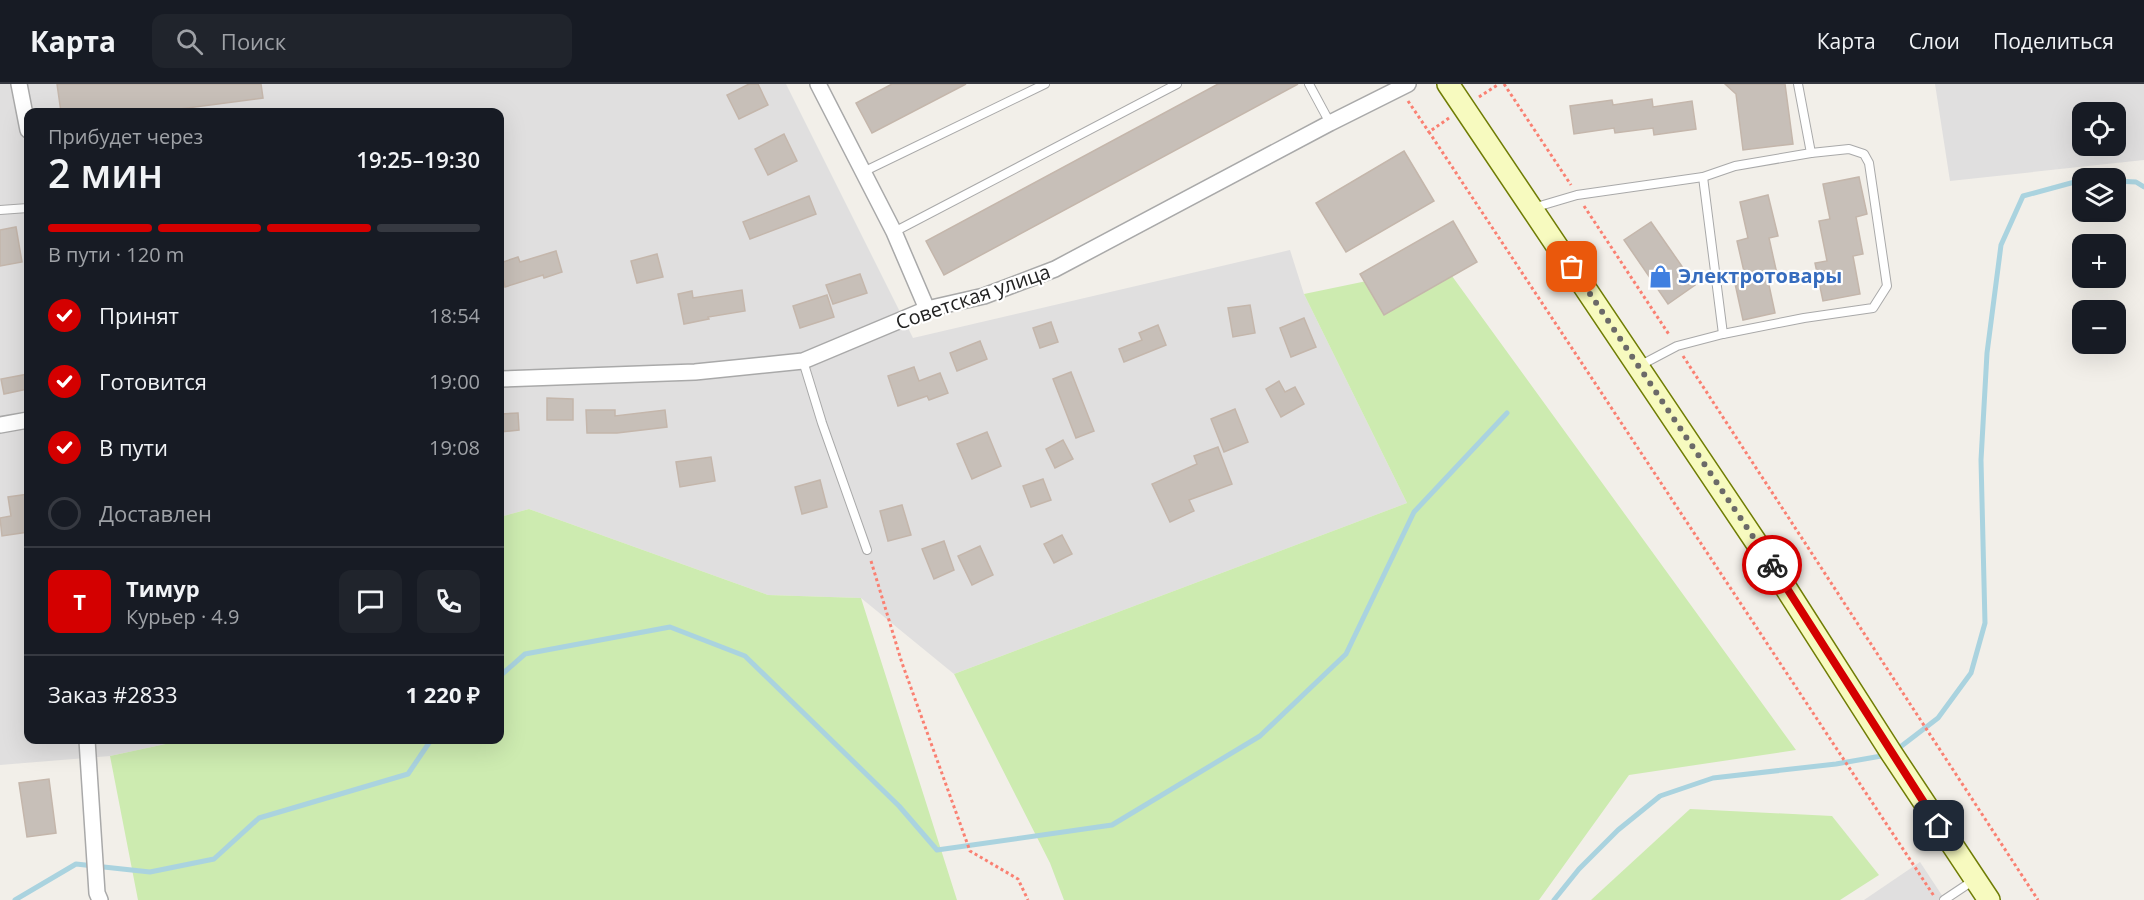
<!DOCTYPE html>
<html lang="ru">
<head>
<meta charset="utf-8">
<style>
  body { margin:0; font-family:"Open Sans",sans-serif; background:#20242c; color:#f1f3f6; height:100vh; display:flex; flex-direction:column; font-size:22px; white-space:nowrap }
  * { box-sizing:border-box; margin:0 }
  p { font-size:20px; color:#9ea1a6 }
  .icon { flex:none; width:33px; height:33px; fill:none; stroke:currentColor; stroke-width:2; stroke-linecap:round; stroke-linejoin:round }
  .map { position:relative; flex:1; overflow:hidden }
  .panel { position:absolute; left:24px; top:24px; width:480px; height:636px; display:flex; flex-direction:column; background:#171b24; border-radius:12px; box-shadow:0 6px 24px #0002 }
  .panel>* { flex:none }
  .fabs { position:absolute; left:2072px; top:18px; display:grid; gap:12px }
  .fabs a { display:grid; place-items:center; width:54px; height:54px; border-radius:12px; background:#171b24; box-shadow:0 6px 24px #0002; font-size:30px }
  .pin { position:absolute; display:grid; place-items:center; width:51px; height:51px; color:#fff; margin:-26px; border-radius:12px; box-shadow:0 3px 9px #0006 }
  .courier { position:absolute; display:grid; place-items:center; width:60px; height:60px; margin:-30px; border:4px solid #d40000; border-radius:50%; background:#fff; color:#222; box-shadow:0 2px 8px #0007 }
  .summary em { font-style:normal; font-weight:600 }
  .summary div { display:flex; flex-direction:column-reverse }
  .summary { display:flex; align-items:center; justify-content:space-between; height:102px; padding:0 24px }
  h1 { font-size:39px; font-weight:600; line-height:45px }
  .bar { display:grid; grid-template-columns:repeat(4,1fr); gap:9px 6px; align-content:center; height:72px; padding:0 24px }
  .bar i { height:8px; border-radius:4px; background:#363941 }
  .bar .current { background:#d40000 }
  .bar p { grid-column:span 4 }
  .line { display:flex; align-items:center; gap:15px; padding:0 24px; border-top:2px solid #363941 }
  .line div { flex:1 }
  .round { display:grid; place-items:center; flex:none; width:63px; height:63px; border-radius:12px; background:#20242c }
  ol { padding:0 24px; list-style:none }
  li { display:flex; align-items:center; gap:18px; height:66px }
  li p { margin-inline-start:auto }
  li .icon { padding:6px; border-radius:50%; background:#d40000; color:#fff; stroke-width:4 }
  li:last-child { color:#9ea1a6 }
  li i { width:33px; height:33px; border:3px solid #363941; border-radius:50% }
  header { display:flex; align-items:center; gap:36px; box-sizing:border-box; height:84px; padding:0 30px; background:#171b24; border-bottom:2px solid #363941 }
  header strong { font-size:28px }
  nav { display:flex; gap:33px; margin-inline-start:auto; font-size:21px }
  .search { width:420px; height:54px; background:#20242c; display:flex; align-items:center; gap:15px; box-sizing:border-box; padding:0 21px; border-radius:12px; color:#9ea1a6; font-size:22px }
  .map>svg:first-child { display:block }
</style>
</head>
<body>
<header>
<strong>Карта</strong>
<div class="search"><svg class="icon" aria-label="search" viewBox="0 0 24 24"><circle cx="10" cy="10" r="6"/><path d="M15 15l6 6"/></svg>Поиск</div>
<nav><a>Карта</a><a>Слои</a><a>Поделиться</a></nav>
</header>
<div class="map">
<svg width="2144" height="816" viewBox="0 0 2144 816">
  <rect width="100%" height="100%" fill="#f2efe9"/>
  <g fill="#e0dfdf" fill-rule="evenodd">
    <path d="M0 0H786L913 254 1290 166 1304 210 1407 419 954 590 861 514 768 511 529 425 500 433V28H28V656H184L110 672 0 681Z"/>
    <path d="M1935 0H2144V76L1950 97ZM2082 28H2115V62H2082Z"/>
    <path d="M1920 778 1945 816H1864Z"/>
  </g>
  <g fill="#cdebb0">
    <path d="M1444 181 1796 666 1629 691 1539 816H1064L1050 779 954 590 1407 419 1304 210Z"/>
    <path d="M529 425 768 511 861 514 957 816H138L110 672 184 656H500V433Z"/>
    <path d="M1690 725 1832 732 1879 791 1840 816H1591Z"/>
  </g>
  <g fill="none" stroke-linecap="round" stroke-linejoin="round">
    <g stroke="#aad3df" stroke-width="5">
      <path d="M2115 97 2136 98 2144 103"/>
      <path d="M500 592 525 570 670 543 745 572 899 722 937 766 1112 741 1260 652 1346 570 1414 428 1507 329"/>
      <path d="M1895 667 1938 634 1971 589 1985 539 1981 376 1987 269 2001 161 2023 112 2082 96"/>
      <path d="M15 816 76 780 150 788 214 775 259 734 408 690 431 656"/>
      <path d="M1554 816 1579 785 1618 746 1660 712 1713 694 1836 680 1887 671"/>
    </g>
  </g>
  <g fill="#c7bfb8" stroke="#c4b6ab" stroke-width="1.5">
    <path d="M57 0H261L263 14 165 27V25L141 28H61Z"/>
    <path d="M749 0H758L768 21 739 35 727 11Z"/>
    <path d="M892 0H966L872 49 856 19Z"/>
    <path d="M1218 0H1298L944 191 926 157Z"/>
    <path d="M1725 0H1785L1793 60 1743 66 1736 10Z"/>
    <path d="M1652 15 1653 23 1692 17 1696 45 1654 51 1653 44 1615 49 1614 44 1574 50 1570 22 1612 16 1613 21Z"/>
    <path d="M784 50 797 77 768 91 755 65Z"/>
    <path d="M1404 67 1434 117 1346 168 1316 119Z"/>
    <path d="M1859 93 1867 130 1856 133 1863 170 1853 172 1860 210 1823 217 1815 179 1827 177 1819 137 1830 135 1823 100Z"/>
    <path d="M1768 111 1778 152 1769 154 1777 190 1767 192 1775 229 1743 236 1734 195 1745 192 1737 157 1748 154 1740 118Z"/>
    <path d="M809 112 816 130 750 155 743 138Z"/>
    <path d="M1453 137 1477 178 1384 231 1360 190Z"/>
    <path d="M1651 138 1695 201 1668 220 1624 156Z"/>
    <path d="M16 143 22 178 0 182V146Z"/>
    <path d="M556 167 562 188 544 194 543 191 505 203 500 179 518 173 520 178Z"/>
    <path d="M657 170 663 193 637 199 631 177Z"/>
    <path d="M860 190 867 209 833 220 826 201Z"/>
    <path d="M742 206 745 227 708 233 709 235 684 240 678 210 692 207 693 214Z"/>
    <path d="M827 211 834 233 800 244 793 222Z"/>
    <path d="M1250 221 1255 249 1233 253 1228 224Z"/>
    <path d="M1304 234 1316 263 1291 273 1280 244Z"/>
    <path d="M1051 238 1058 258 1040 264 1033 244Z"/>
    <path d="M1158 241 1166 261 1124 278 1119 265 1142 256 1139 249Z"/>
    <path d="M980 257 987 275 957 287 950 269Z"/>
    <path d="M914 283 919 297 940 289 948 309 929 316 927 312 898 322 888 292Z"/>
    <path d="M1071 288 1094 347 1076 354 1053 295Z"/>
    <path d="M28 290V305L4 310 1 295Z"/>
    <path d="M1279 297 1285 308 1295 303 1304 320 1281 333 1266 305Z"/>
    <path d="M547 314 573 315V336H547Z"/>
    <path d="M1235 325 1248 358 1224 368 1211 335Z"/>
    <path d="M586 326H615V332L665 326 667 343 617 349H587Z"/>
    <path d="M518 329 519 346 500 348V330Z"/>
    <path d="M987 348 1001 382 972 395 957 360Z"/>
    <path d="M1063 356 1073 375 1055 384 1046 365Z"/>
    <path d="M1218 363 1232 400 1189 416 1194 427 1170 438 1152 400 1197 380 1194 372Z"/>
    <path d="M711 373 715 397 680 403 676 378Z"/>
    <path d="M1043 395 1051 416 1031 423 1023 402Z"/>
    <path d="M820 396 827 423 802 430 795 403Z"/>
    <path d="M28 410V448L2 452 0 434 11 432 8 413Z"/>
    <path d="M902 421 911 451 888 457 880 427Z"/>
    <path d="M1062 451 1072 470 1054 479 1044 460Z"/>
    <path d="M944 457 954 486 934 495 922 465Z"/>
    <path d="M980 462 993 491 972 501 958 472Z"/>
    <path d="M49 695 56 749 27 753 19 699Z"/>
  </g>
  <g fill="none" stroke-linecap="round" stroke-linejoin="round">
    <defs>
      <g id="lane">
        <path d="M1309 0 1330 39"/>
        <path d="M863 88 1045 0"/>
        <path d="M1703 93 1723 250"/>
        <path d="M1533 124 1577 111 1703 93 1735 82 1811 69 1798 0"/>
        <path d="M0 126 28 124"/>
        <path d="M894 148 1177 0"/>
        <path d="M803 277 822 339 867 466"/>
        <path d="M1639 282 1677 262 1723 250 1804 234 1873 224 1887 202 1869 79 1864 70 1849 65 1811 69"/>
        <path d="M1944 816 1974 796"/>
      </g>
      <g id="street">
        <path d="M19 0 28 46"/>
        <path d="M818 0 894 148 927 225"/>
        <path d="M500 295 695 288 803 277 927 225 984 212 1055 185 1330 39 1408 0"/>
        <path d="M0 341 28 336"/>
        <path d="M87 656 97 809 100 816"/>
      </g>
      <path id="secondary" d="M1448 0 1768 476 1892 670 1989 816"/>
    </defs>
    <use href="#lane" stroke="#a9a9a9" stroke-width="10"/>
    <use href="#street" stroke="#a9a9a9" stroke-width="18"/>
    <use href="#secondary" stroke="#707d05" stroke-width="24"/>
    <g stroke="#fa8072" stroke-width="3" stroke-dasharray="3 3" stroke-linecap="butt">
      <path d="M1504 0 1571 101"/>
      <path d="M1479 13 1499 0"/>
      <path d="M1408 17 1429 48"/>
      <path d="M1449 34 1429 48 1934 812"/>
      <path d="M1584 122 1670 252"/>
      <path d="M1683 272 2038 816"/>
      <path d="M871 477 902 579 970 767 1018 795 1028 816"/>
    </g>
    <use href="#lane" stroke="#fff" stroke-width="8"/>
    <use href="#street" stroke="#fff" stroke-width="15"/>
    <use href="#secondary" stroke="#f7fabf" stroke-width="21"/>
  </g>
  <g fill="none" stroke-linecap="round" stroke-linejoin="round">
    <path stroke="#6b6a68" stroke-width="6" stroke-dasharray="0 10.8" d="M1572 183 1772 481"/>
    <path stroke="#d40000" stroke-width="8" d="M1772 481 1939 742"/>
  </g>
  <defs>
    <symbol id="shop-bare" viewBox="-9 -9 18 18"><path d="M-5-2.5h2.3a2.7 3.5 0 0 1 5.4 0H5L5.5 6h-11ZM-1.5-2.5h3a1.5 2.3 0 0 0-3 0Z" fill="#3f7fe0" stroke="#fff" stroke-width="2.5" paint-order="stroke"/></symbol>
  </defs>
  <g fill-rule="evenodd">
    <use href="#shop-bare" x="1644" y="176" width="33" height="33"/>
  </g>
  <g text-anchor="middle" stroke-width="4.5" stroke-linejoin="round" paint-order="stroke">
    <g font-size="20" font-weight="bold" fill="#366cbe" stroke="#fff" text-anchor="start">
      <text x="1678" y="199">Электротовары</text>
    </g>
    <g font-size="20" fill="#222" stroke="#fff">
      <text transform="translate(973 213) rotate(-19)" y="7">Советская улица</text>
    </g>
  </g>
</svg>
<div class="fabs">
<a><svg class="icon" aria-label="locate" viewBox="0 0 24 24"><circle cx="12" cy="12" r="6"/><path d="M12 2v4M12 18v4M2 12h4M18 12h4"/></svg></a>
<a><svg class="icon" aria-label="layers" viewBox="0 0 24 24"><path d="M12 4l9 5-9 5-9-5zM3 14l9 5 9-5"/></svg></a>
<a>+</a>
<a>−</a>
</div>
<div class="pin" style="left:1572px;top:183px;background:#ea580c"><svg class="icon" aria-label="bag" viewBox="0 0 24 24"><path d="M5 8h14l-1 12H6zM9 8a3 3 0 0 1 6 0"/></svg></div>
<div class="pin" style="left:1939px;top:742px;background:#1f2937"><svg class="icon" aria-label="home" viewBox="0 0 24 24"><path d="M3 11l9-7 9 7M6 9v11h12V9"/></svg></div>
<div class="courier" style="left:1772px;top:481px"><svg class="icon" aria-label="bike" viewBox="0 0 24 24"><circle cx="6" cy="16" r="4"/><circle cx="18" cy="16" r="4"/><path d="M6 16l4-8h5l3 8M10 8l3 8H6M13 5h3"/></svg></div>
<section class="panel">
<div class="summary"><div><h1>2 мин</h1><p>Прибудет через</p></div><em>19:25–19:30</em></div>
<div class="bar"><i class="current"></i><i class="current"></i><i class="current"></i><i></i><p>В пути · 120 m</p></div>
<ol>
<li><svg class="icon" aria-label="check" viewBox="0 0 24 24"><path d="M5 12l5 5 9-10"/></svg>Принят<p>18:54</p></li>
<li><svg class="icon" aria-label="check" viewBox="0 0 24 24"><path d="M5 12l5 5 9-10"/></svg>Готовится<p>19:00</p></li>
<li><svg class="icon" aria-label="check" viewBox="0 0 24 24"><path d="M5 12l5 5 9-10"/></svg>В пути<p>19:08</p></li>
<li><i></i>Доставлен</li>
</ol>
<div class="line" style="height:108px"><b class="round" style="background:#d40000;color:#fff">Т</b><div><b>Тимур</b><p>Курьер · 4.9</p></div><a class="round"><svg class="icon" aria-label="chat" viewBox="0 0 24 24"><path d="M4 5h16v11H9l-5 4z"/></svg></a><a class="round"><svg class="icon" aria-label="phone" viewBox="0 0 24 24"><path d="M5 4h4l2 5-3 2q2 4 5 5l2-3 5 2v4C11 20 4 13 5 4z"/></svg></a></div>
<div class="line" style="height:78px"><div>Заказ #2833</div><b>1 220 ₽</b></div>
</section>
</div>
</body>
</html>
